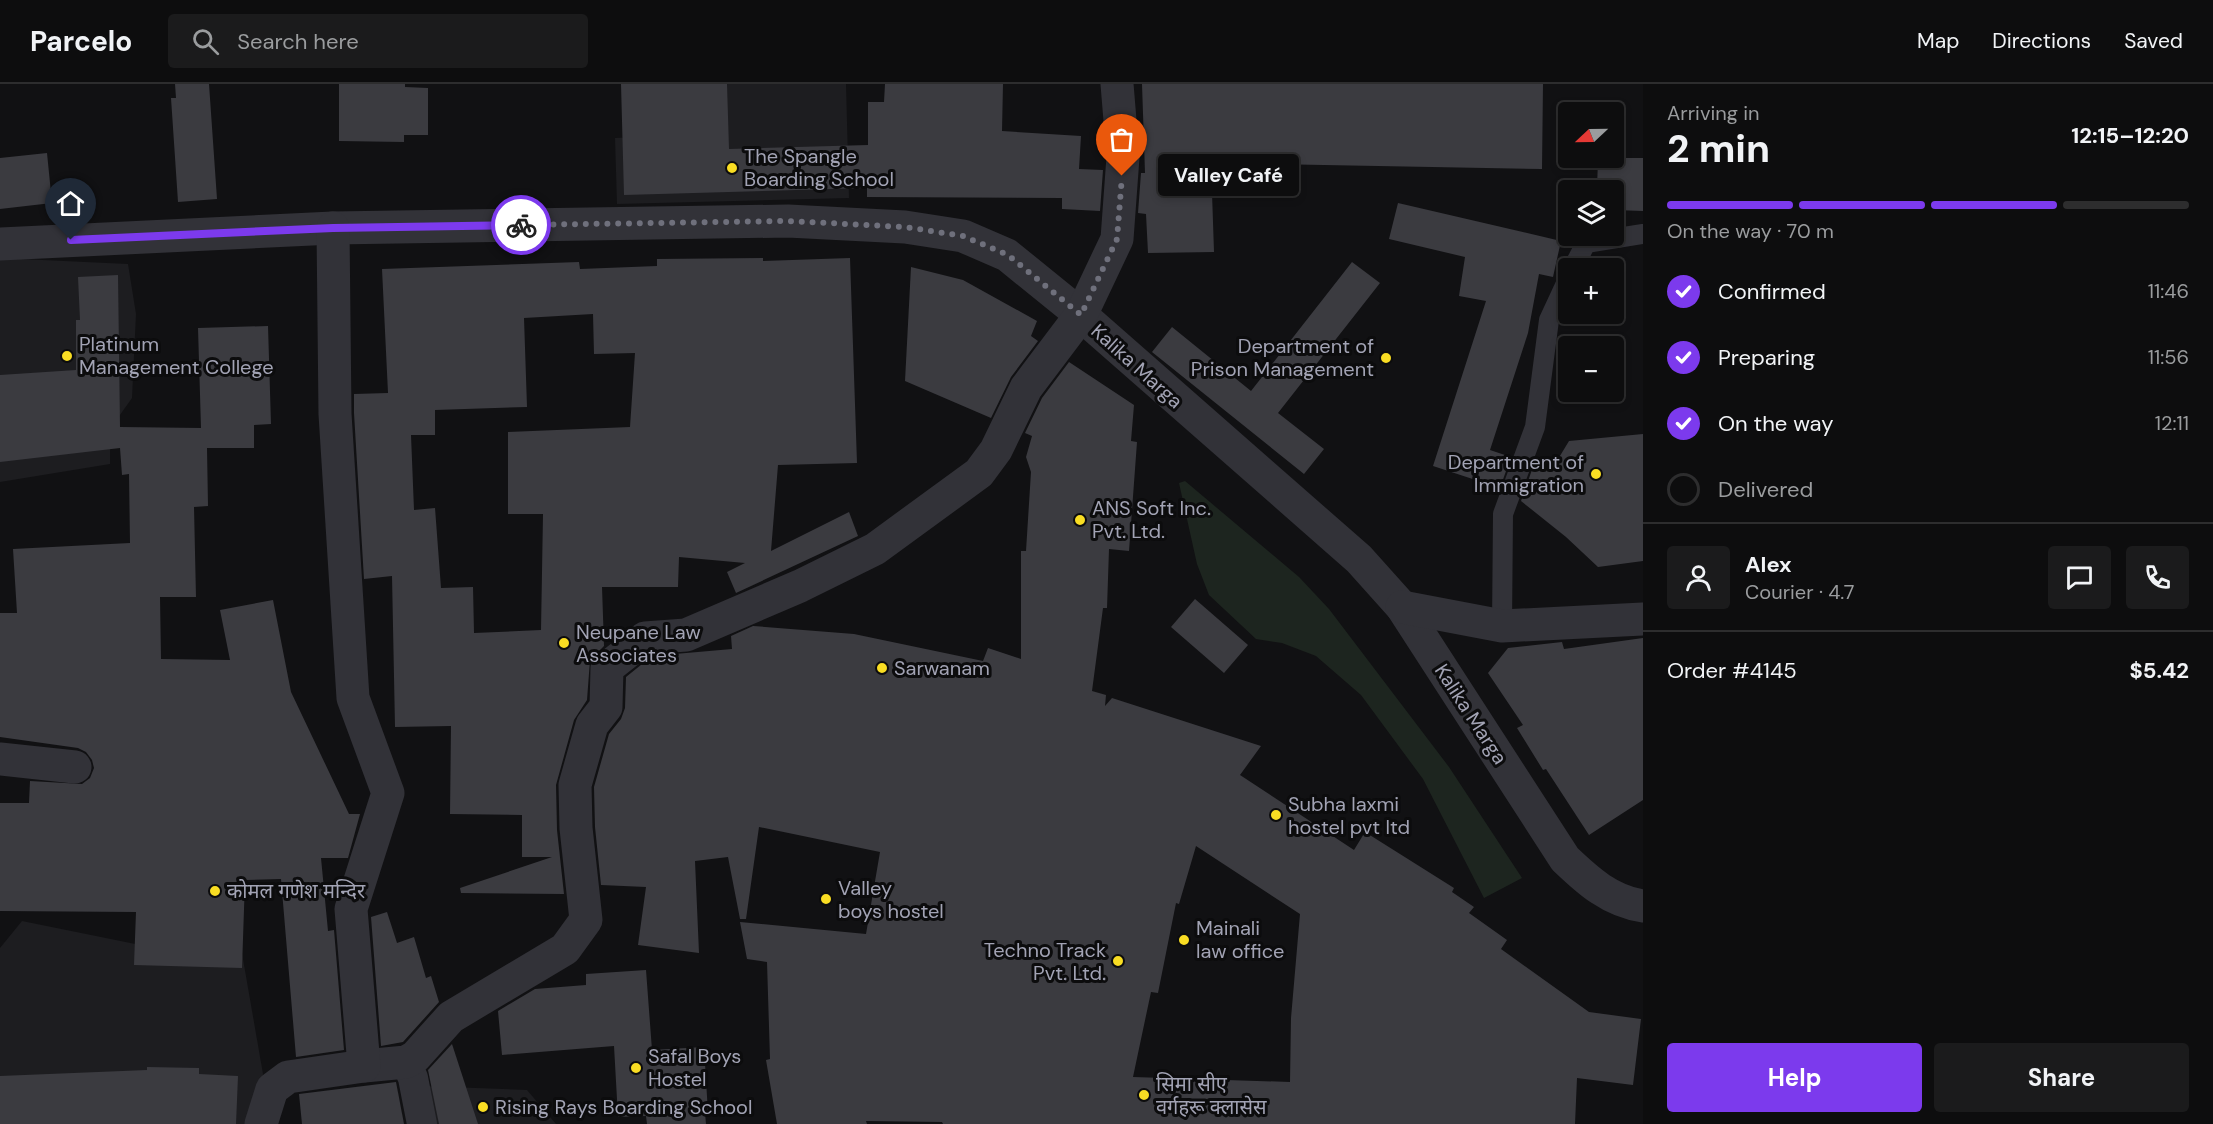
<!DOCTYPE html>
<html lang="en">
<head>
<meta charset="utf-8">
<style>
  body { margin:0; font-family:"DM Sans","Noto Sans Devanagari",sans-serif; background:#1b1b1c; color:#f1f3f6; height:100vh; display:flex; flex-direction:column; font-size:22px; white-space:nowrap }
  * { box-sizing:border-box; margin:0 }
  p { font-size:20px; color:#9a9c9e }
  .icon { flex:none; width:33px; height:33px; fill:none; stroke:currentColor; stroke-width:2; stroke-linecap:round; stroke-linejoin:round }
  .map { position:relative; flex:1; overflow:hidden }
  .sheet { display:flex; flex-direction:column; background:#0d0d0e; width:570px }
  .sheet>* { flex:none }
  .needle { width:39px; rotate:248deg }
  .tools { position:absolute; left:1558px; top:18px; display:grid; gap:12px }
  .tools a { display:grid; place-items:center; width:66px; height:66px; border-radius:6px; background:#0d0d0e; box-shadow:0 3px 9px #0003,0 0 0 2px #2d2d2e; font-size:30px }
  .pin { position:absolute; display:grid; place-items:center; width:51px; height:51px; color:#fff; margin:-62px -26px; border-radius:50% 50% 50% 0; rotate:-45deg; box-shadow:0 0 6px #0007 }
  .pin .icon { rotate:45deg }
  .courier { position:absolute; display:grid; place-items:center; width:60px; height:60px; margin:-30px; border:4px solid #7c3aed; border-radius:50%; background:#fff; color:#222; box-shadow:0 2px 8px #0007 }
  .bubble { position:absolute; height:42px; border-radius:6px; background:#0d0d0e; box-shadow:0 3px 9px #0003,0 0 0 2px #2d2d2e; font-size:20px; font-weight:700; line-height:42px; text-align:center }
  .overview em { font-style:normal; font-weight:700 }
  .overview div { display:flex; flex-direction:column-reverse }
  .overview { display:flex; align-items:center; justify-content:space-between; height:102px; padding:0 24px }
  h1 { font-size:39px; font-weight:700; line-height:45px }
  .bar { display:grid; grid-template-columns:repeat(4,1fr); gap:9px 6px; align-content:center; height:72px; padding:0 24px }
  .bar i { height:8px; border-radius:4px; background:#2d2d2e }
  .bar .current { background:#7c3aed }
  .bar p { grid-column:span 4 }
  .line { display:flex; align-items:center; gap:15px; padding:0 24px; border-top:2px solid #2d2d2e }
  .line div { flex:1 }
  .round { display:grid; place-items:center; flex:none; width:63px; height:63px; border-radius:6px; background:#1b1b1c }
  ol { padding:0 24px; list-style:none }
  li { display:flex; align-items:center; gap:18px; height:66px }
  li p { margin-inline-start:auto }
  li .icon { padding:6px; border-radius:50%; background:#7c3aed; color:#fff; stroke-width:4 }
  li:last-child { color:#9a9c9e }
  li i { width:33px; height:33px; border:3px solid #2d2d2e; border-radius:50% }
  .action { display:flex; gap:12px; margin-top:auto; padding:12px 24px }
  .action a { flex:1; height:69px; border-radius:6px; background:#7c3aed; color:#fff; font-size:24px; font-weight:700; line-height:69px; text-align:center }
  .action a+a { background:#1b1b1c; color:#f1f3f6 }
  header { display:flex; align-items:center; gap:36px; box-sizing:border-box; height:84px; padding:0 30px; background:#0d0d0e; border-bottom:2px solid #2d2d2e }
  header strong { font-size:28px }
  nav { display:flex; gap:33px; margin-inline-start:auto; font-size:21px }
  .search { width:420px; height:54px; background:#1b1b1c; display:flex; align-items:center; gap:15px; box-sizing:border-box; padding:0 21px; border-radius:6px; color:#9a9c9e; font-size:22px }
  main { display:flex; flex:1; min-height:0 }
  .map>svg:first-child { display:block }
</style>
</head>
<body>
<header>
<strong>Parcelo</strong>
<div class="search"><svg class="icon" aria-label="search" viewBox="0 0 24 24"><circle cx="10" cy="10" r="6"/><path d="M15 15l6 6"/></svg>Search here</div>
<nav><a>Map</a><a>Directions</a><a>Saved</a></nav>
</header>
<main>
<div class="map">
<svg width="1643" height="1040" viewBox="0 0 1643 1040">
  <rect width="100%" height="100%" fill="#111113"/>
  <g fill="#1d1d20">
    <path d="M636 0H846L849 114 617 120 615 54 638 53Z"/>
    <path d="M0 174 128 180 136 230 132 314 110 345V380L0 398Z"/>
    <path d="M235 829 263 990 250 1040H0V864L22 837 155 864Z"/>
    <path d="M422 1002 527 1006 556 1040H427Z"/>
  </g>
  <path fill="#1d251f" d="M1185 397 1299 493 1329 525 1449 683 1522 794 1484 814 1423 695 1361 611 1316 572 1282 559 1256 555 1209 511 1197 480 1179 399Z"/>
  <g fill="#3b3b40" fill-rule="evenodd">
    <path d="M175 0H209L217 115 178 118 171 14H176Z"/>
    <path d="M339 0H405V3L428 4V51H404V58L339 57Z"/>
    <path d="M621 0H727L729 65 868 61V18H884L885 0H1003L1002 47 1081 52 1079 85 1103 86 1100 127 1062 125V114L867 113V104L624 111Z"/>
    <path d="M1142 0H1543L1542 85 1211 79 1214 168 1148 169 1146 130 1138 129 1141 89H1145Z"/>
    <path d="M47 69 52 119 0 125V74Z"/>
    <path d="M1598 74H1643V127L1614 126V106H1597Z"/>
    <path d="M1398 119 1561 157 1553 193 1539 190 1528 249 1490 366 1511 373 1500 404 1433 382 1486 217 1459 212 1465 173 1389 155Z"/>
    <path d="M763 174V177L850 174 857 379 778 381 771 467 849 428 858 452 736 509 727 488 745 479 679 473 678 503H602L604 562 590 576 587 616 574 636 556 701 557 746 564 810 461 809 460 804 552 773H522V731L450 730 451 642 395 643 392 492 364 495 354 329V310L388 309 382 185 579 178 580 185 657 182V175ZM593 230 594 270 635 269 630 343 508 348V430H543L541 546 474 549 473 503 441 504 435 424 414 426 411 351H435V326L527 323 524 234Z"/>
    <path d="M1352 178 1380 199 1278 329 1324 365 1304 390 1152 268 1172 243 1251 307Z"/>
    <path d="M911 183 963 196 1037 237 1031 252 1038 257 1011 293 991 334 905 297Z"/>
    <path d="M118 191 120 343 201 344 198 244 268 242 271 340 254 341V364H207L208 422 194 423 196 513H160L161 575 230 576 220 526 273 516 291 608 349 730H360L348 774H321L328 847 334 846 344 966 296 973 281 795 245 796 242 884 134 881 136 828 0 827V719H29L30 697 82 700 90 694 94 684 92 676 86 668 78 664 0 653V529H17L13 465 130 459 129 390 122 391 120 364 0 378V291L76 286V236H80L78 193Z"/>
    <path d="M1069 278 1134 321 1131 357 1137 358 1129 467 1109 465 1107 524H1103L1092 607 1106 611 1105 622 1112 614 1261 662 1240 691 1354 766 1365 748 1454 804 1452 808 1474 823 1469 829 1507 856 1501 865 1589 928 1641 935 1633 1001 1577 994 1575 1040H943L942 1038 866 1037 867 1040H777L766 976 770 975 767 878 747 875 740 838 866 850 880 768 759 743 746 835H740L728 773 695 777 699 869 638 861 646 803 601 801 595 743 594 703 609 650 621 635 625 624 626 593 652 572 732 565 731 552 753 542 854 550 983 577 988 564 1021 575V467H1026L1031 388 1026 373 1032 352 1025 349 1042 314ZM1196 762 1300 830 1291 934 1290 998 1133 993 1151 908 1158 909 1176 819 1179 820Z"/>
    <path d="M1643 350V477L1598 483 1566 453 1521 417 1534 380 1552 385 1569 357Z"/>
    <path d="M1195 515 1248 561 1224 589 1171 543Z"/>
    <path d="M1643 554V716L1589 751 1546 685 1543 686 1517 644 1523 641 1488 589 1508 564 1562 558 1564 565Z"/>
    <path d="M387 828 397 859 414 853 426 894 431 892 439 918 403 958 381 962 371 833Z"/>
    <path d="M646 886 652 966 704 963 708 1029H705L706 1040H647L646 1032 618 1033 614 962 502 971 498 927 535 905 586 901V890Z"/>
    <path d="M452 960 478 1040H439L428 986Z"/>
    <path d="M147 983 199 984V990L238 992 236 1040H0V992L147 986Z"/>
    <path d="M396 998 404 1040H302L299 1010Z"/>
  </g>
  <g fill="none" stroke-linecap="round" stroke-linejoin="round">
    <g stroke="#323238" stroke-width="20">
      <path d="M1573 184 1586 159 1643 150"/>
      <path d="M1502 542 1503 430 1535 343 1549 236 1569 193"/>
    </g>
    <path stroke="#323238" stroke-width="30" d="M406 978 413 994 422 1040"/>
    <g stroke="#323238" stroke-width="33">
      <path d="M0 160 333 144 788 137 905 143 963 152 1007 171 1081 231 1359 475 1402 523 1565 775C1588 797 1610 817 1643 822"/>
      <path d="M1402 523 1502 542 1643 535"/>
      <path d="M0 675 75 683"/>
      <path d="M364 982 406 978 415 973 451 933 565 865 586 836 576 744 575 701 592 641 606 623 607 584 645 554 686 551 800 502 875 465 979 389 996 366 1026 304 1081 231 1117 155 1123 73 1117 0"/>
      <path d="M261 1040 272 1005 288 993 364 982 351 825 388 709 353 614 335 330 333 144"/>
    </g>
  </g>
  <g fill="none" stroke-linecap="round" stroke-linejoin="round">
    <path stroke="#6f707c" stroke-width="6" stroke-dasharray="0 10.8" d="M521 141 788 137 905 143 963 152 1008 171 1081 231 1117 155 1122 92"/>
    <path stroke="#7c3aed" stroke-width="8" d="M71 156 333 144 521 141"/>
  </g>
  <g fill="#f9dd23" stroke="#0c0c0d" stroke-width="2">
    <circle cx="732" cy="84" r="6"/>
    <circle cx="67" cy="272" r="6"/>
    <circle cx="1386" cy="274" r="6"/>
    <circle cx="1596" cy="390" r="6"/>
    <circle cx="1080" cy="436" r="6"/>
    <circle cx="564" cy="559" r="6"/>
    <circle cx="882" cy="584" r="6"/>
    <circle cx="1276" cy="731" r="6"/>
    <circle cx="215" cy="807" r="6"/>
    <circle cx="826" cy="815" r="6"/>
    <circle cx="1184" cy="856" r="6"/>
    <circle cx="1118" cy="877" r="6"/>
    <circle cx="636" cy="984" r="6"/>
    <circle cx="1144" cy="1011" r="6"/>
    <circle cx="483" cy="1023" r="6"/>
  </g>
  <g text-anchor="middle" stroke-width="6" stroke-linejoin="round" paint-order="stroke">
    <g font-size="20" fill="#a2a3b4" stroke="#0c0c0d" text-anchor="start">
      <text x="744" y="79">The Spangle<tspan x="744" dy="23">Boarding School</tspan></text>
      <text x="79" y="267">Platinum<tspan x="79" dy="23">Management College</tspan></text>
      <text x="1374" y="269" text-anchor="end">Department of<tspan x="1374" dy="23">Prison Management</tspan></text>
      <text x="1584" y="385" text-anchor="end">Department of<tspan x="1584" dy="23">Immigration</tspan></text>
      <text x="1092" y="431">ANS Soft Inc.<tspan x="1092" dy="23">Pvt. Ltd.</tspan></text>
      <text x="576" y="555">Neupane Law<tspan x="576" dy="23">Associates</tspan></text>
      <text x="894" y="591">Sarwanam</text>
      <text x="1288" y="727">Subha laxmi<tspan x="1288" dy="23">hostel pvt ltd</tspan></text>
      <text x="838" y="811">Valley<tspan x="838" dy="23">boys hostel</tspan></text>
      <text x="227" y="814">कोमल गणेश मन्दिर</text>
      <text x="1196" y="851">Mainali<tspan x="1196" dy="23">law office</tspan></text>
      <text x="1106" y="873" text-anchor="end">Techno Track<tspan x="1106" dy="23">Pvt. Ltd.</tspan></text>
      <text x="648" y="979">Safal Boys<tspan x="648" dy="23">Hostel</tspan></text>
      <text x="1156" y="1007">सिमा सीए<tspan x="1156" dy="23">वर्गहरू क्लासेस</tspan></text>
      <text x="495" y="1030">Rising Rays Boarding School</text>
    </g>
    <g font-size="20" fill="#a2a3b4" stroke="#0c0c0d">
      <text transform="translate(1137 282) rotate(42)" y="7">Kalika Marga</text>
      <text transform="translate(1471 630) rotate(57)" y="7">Kalika Marga</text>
    </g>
  </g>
</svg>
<div class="tools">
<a><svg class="needle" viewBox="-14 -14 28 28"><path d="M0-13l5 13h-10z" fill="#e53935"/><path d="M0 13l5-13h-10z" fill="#9a9c9e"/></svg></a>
<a><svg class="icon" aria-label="layers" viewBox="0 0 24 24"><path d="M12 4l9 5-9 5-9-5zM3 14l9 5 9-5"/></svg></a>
<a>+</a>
<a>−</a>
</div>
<div class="pin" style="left:1122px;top:92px;background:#ea580c"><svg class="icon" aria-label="bag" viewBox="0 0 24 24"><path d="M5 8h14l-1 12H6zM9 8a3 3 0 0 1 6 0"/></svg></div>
<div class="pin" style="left:71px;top:156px;background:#1f2937"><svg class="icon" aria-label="home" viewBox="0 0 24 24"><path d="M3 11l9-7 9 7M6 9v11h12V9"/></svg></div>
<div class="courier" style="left:521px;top:141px"><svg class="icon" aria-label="bike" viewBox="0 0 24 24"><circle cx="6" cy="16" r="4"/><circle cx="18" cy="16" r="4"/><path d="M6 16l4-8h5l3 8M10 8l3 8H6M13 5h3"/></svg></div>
<div class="bubble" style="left:1158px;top:70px;width:141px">Valley Café</div>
</div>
<section class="sheet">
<div class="overview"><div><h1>2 min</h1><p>Arriving in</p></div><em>12:15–12:20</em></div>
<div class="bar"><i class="current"></i><i class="current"></i><i class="current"></i><i></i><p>On the way · 70 m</p></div>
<ol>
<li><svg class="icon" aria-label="check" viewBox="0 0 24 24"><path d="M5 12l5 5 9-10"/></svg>Confirmed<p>11:46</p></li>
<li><svg class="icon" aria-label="check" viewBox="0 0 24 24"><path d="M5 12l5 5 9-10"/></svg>Preparing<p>11:56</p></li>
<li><svg class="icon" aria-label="check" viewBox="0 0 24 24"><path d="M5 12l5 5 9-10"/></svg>On the way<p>12:11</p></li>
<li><i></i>Delivered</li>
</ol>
<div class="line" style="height:108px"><a class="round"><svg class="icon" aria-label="person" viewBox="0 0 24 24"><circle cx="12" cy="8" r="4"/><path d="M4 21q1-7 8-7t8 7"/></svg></a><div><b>Alex</b><p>Courier · 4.7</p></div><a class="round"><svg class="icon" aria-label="chat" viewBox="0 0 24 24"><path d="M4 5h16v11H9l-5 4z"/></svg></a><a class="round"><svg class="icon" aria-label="phone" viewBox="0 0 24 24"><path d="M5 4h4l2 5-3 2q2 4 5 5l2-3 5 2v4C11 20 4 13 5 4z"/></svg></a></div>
<div class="line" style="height:78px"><div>Order #4145</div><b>$5.42</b></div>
<div class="action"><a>Help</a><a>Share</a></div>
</section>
</main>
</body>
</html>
